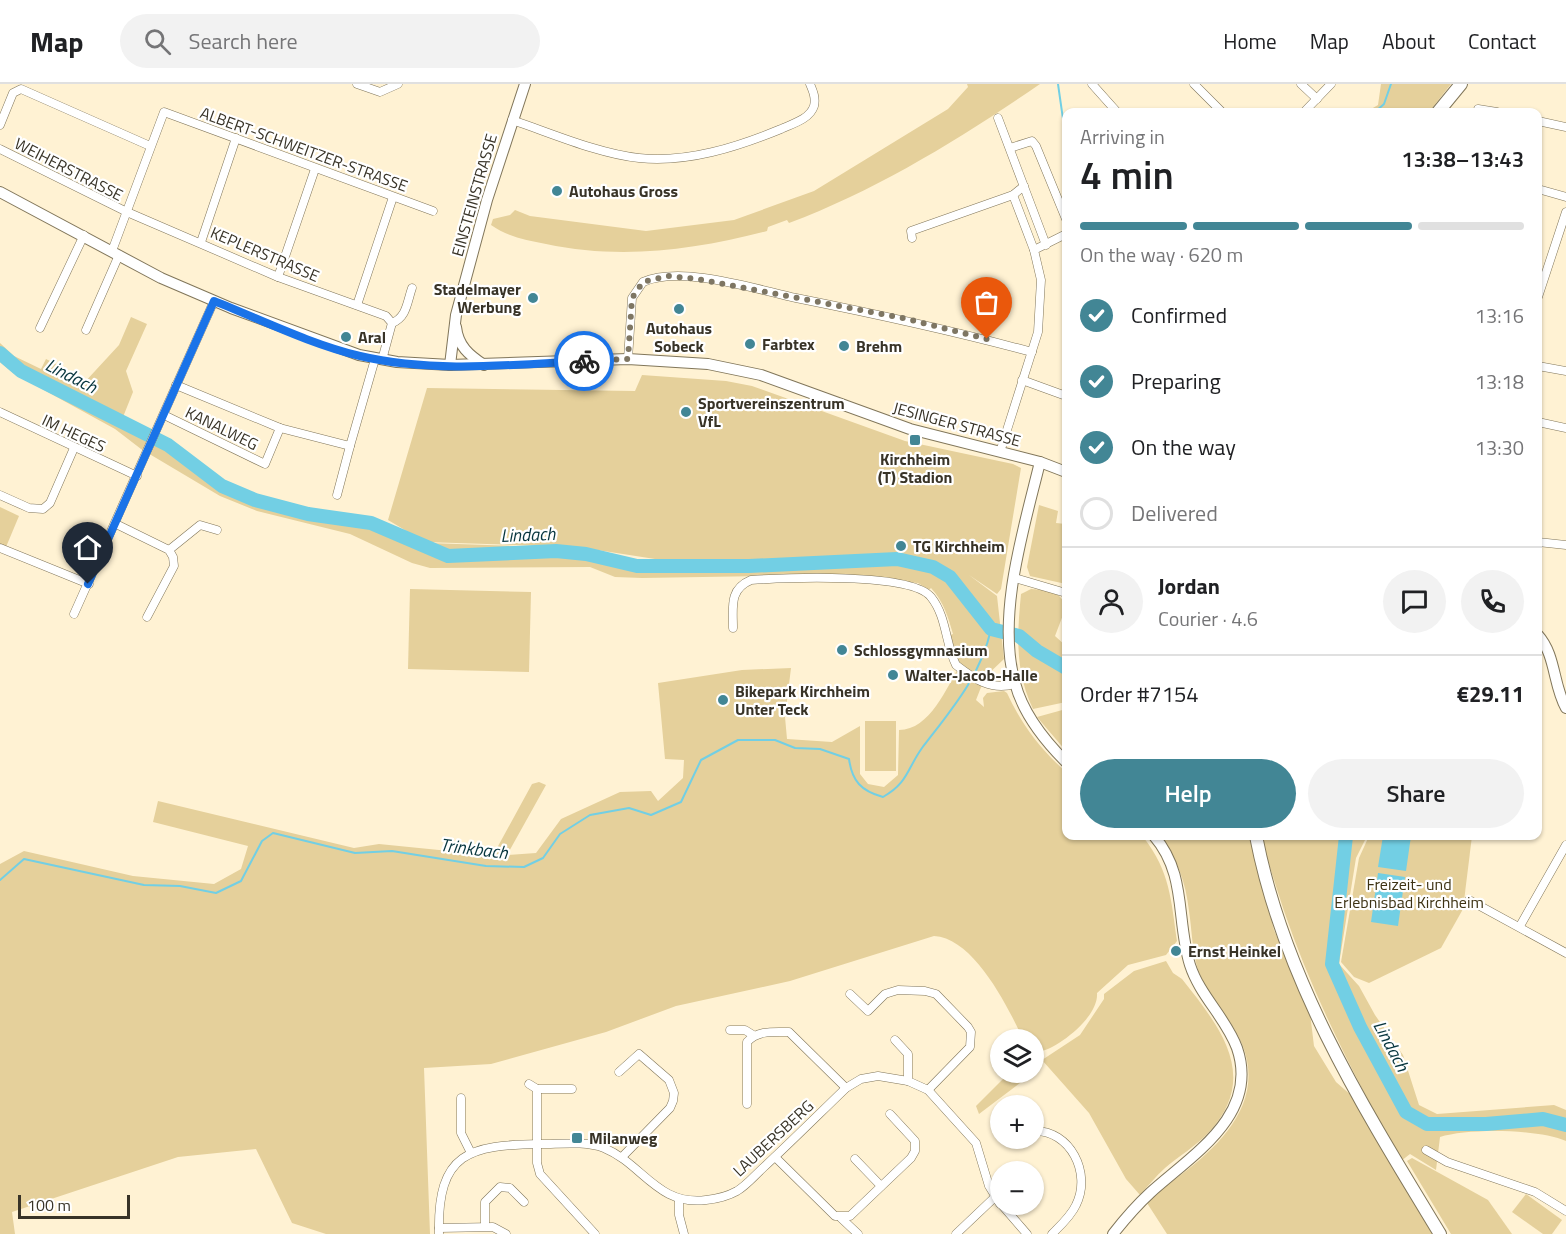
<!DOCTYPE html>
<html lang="en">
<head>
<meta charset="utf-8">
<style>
  body { margin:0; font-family:"Titillium Web",sans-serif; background:#f2f2f2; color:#202124; height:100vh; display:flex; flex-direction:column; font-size:22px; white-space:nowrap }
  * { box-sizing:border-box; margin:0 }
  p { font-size:20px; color:#757577 }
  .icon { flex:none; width:33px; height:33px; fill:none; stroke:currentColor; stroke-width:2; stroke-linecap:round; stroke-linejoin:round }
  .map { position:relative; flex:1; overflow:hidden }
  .details { position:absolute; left:1062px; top:24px; width:480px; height:732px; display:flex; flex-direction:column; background:#fff; border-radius:12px; box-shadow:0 2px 4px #0004 }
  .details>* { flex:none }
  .buttons { position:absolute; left:990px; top:945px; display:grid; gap:12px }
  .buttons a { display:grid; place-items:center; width:54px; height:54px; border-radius:50%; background:#fff; box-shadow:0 2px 4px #0004; font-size:30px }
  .scale { position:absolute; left:18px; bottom:15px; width:112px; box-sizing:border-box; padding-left:6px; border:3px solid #383327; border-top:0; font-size:16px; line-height:21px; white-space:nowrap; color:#383327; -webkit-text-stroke:4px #fff; paint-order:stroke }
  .pin { position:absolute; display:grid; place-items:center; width:51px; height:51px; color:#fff; margin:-62px -26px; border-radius:50% 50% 50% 0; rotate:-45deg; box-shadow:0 0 6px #0007 }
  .pin .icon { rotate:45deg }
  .courier { position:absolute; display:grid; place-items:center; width:60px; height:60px; margin:-30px; border:4px solid #1a73e8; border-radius:50%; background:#fff; color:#222; box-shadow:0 2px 8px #0007 }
  .summary em { font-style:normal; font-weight:600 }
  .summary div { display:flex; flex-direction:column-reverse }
  .summary { display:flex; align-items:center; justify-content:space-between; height:102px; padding:0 18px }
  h1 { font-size:39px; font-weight:600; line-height:45px }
  .bar { display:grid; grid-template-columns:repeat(4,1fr); gap:9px 6px; align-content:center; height:72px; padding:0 18px }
  .bar i { height:8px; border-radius:4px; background:#e0e0e0 }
  .bar .on { background:#428695 }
  .bar p { grid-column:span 4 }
  .line { display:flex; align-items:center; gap:15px; padding:0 18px; border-top:2px solid #e0e0e0 }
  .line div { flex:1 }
  .round { display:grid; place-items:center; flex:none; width:63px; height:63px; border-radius:32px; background:#f2f2f2 }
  ol { padding:0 18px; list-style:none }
  li { display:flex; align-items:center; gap:18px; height:66px }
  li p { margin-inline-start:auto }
  li .icon { padding:6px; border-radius:50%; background:#428695; color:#fff; stroke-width:4 }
  li:last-child { color:#757577 }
  li i { width:33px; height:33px; border:3px solid #e0e0e0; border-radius:50% }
  .action { display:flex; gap:12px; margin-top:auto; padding:12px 18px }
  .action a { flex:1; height:69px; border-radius:36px; background:#428695; color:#fff; font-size:24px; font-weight:600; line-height:69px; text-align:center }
  .action a+a { background:#f2f2f2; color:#202124 }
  header { display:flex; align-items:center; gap:36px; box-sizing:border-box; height:84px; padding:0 30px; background:#fff; border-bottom:2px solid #e0e0e0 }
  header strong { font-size:28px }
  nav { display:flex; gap:33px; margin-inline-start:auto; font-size:21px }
  .search { width:420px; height:54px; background:#f2f2f2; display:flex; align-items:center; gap:15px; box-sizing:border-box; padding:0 21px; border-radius:33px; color:#757577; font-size:22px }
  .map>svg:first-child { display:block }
</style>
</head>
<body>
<header>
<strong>Map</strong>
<div class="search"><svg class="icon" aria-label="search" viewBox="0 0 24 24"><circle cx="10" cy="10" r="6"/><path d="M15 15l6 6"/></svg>Search here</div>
<nav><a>Home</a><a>Map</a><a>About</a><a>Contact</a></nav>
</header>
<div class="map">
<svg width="1566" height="1150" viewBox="0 0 1566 1150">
  <rect width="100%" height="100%" fill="#fff2d3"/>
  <g fill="#e5d09b">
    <path d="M967 0H1040C961 54 879 105 789 139L787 136 768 143 767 147C694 166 621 176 546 160 526 156 508 153 491 141L493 135 510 131 515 126 530 132 646 147 734 136 814 107 948 25 968 3Z"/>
    <path d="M1381 0H1451L1429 28H1366L1378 21Z"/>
    <path d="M131 233 147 240 126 287 133 308 123 333 164 355 224 400 311 429 374 434 427 459 578 464 626 474 663 478 720 480 793 475 720 477 655 475 578 463 425 458 388 436 427 304 635 307 642 291 726 297 752 302 905 357 1013 380 1021 384 1001 505 997 510 969 491 997 512 1004 575 985 593 976 616 984 623 983 614 987 609 1004 607 1007 609C1021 640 1041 666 1066 688V752L1144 754C1170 788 1171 815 1177 857L1166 871 1128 881 1097 909C1099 933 1057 966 1035 969L1034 956 1023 955C1008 923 974 854 934 852L790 897 676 922 606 948 491 980 424 984 430 1150H326L292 1139 256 1065 178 1073 12 1128 15 1150H0V780L24 767 133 792 214 800 241 785 248 762 153 738 158 717 354 764 379 760 439 766 474 765 491 775 532 700 539 698 546 701 507 771 536 769 561 735 620 708 651 707 658 717 683 694 684 676 665 675 658 599 742 586 791 584 785 633 787 655 832 658 860 642V690L868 700 884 703 898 691 899 646C930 646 947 603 960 581L950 551 953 550C948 533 944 518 931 504L929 506 918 499 837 491 642 494 615 493 590 483 430 484 412 479 350 450 257 427 220 412 141 365 115 345 13 289 0 278V259L14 272 41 285 46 275 58 281 56 288 83 300 119 261Z"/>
    <path d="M1039 421 1058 427 1056 439 1066 440V500L1030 492 1027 483Z"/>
    <path d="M0 423 19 432 6 463 0 461Z"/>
    <path d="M410 505 531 508 529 588 408 585Z"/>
    <path d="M1031 505C1051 506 1066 508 1066 531H1063L1055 552 1066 562V618L1033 625C1015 587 1017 552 1021 510Z"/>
    <path d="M1066 625V667L1037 633Z"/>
    <rect x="865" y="637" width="31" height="50"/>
    <path d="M1160 752H1249L1274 846 1310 929 1314 962 1336 998 1352 1012 1433 1150H1167L1147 1119C1156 1107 1171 1099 1182 1090 1223 1059 1265 1016 1242 960 1231 934 1208 913 1198 886 1192 866 1192 847 1189 827 1186 799 1177 774 1160 752Z"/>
    <path d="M1262 752H1367L1356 774 1339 880 1359 902 1375 931 1403 971 1419 1021 1437 1030 1554 1021 1566 1026V1057C1539 1045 1468 1044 1440 1053L1436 1086 1410 1070 1401 1077C1356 995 1314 915 1284 827 1276 802 1267 777 1262 752Z"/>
    <path d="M1369 752H1472L1463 825 1441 864 1369 899 1354 893 1341 878 1359 774Z"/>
    <path d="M1166 877 1173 889 1182 895C1220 943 1261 993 1208 1049 1196 1062 1179 1072 1165 1084 1156 1092 1148 1102 1140 1111L1126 1095 1089 1029 1042 976 1080 951 1104 915V910L1134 887Z"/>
    <path d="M1034 979 1038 981 1033 989 979 1030 976 1022 1006 992 1010 989 1034 988Z"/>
    <path d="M1412 1074 1488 1116 1512 1150H1451L1407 1077Z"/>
    <path d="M1526 1110 1562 1136 1552 1150H1543L1512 1128Z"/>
  </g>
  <g fill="#72cfe4">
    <path d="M1383 752H1411L1406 787 1378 783Z"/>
    <path d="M1378 789 1405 793 1398 842 1371 838Z"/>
  </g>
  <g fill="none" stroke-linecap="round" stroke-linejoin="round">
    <g stroke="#72cfe4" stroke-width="2">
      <path d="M1058 0 1066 56"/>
      <path d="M1375 28 1384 20 1391 0"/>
      <path d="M0 796 24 775 144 801 180 802 216 809 241 797 262 757 273 749 355 769 392 767 486 782 524 783 543 774 560 750 590 731 629 724 651 731 681 718 701 676 738 656H775L795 664 820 665 849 675C852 697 861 707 883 713 908 699 907 685 922 664 951 626 981 592 991 545"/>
    </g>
    <g stroke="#72cfe4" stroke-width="14">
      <path d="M0 269 21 287 168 361 222 402 255 416 308 430 371 439 448 472 556 467 586 470 637 482H749L897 475 933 483 950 493 991 545 1019 552 1037 567 1066 584"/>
      <path d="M1346 752 1332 880 1360 943 1406 1028 1427 1040H1486L1543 1035 1566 1041"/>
    </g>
    <defs>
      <g id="street">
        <path d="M357 0 380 8 398 0"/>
        <path d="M1092 0 1117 28"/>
        <path d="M1194 0 1222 28"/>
        <path d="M1301 0 1317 15"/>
        <path d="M1478 25 1497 28"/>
        <path d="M1304 28 1331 0"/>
        <path d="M998 34 1046 161"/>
        <path d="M512 36C551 49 599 70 639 74 688 79 737 63 781 45 792 40 810 35 814 22 816 14 813 7 810 0"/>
        <path d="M1538 37 1566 43"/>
        <path d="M0 41 13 9 21 5 150 62"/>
        <path d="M1010 64 1032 57 1036 62 1066 135"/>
        <path d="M0 65 127 128 278 193 386 232 392 239 382 276"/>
        <path d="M1538 105 1566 113"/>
        <path d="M1013 111 1034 166"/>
        <path d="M912 154 911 147 1013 111 1024 102"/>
        <path d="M201 158 236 54"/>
        <path d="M112 167 164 28 433 127"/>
        <path d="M278 193 315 85"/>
        <path d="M1538 213 1566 128"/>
        <path d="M357 221 393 113"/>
        <path d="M392 239C407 233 407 218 412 204"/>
        <path d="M40 244 84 151"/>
        <path d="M86 246 119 171"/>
        <path d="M628 275 632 214 643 198C682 181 755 205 796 214 876 230 954 247 1032 268"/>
        <path d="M1538 282 1566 287"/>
        <path d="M1022 296 1066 312"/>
        <path d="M176 301 280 344 350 362 375 275"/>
        <path d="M0 328 137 392"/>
        <path d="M164 331 265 380 280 344"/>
        <path d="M1538 338 1566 344"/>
        <path d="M1000 368 1038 248 1041 196 1034 166 1066 150"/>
        <path d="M0 411 29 424 43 425 50 419 74 364"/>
        <path d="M337 411 350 362"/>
        <path d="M116 440 169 466 173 473 174 482 147 533"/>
        <path d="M1538 458 1566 461"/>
        <path d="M0 464 89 500"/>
        <path d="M169 466 200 441 217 446"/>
        <path d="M1015 494 1066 509"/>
        <path d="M74 530 214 217"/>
        <path d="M733 544C733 523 729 505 751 496 784 494 911 488 931 513 947 533 945 559 956 581 974 595 991 607 1015 600"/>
        <path d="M1469 816 1566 869"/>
        <path d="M1520 842 1566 761"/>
        <path d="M850 910 868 927 885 910 898 906 925 907 936 910 968 943 971 948 970 963 928 1006"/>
        <path d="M730 946H745L753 951"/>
        <path d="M895 956 908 970V997"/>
        <path d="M619 988 639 970 669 996 674 1009 673 1017 670 1024 622 1073"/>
        <path d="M529 1000 537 1005V1079L540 1090 595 1150"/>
        <path d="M537 1005H572"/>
        <path d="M461 1014V1049L471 1069"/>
        <path d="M747 1020V958C758 946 773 948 789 948L846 1004"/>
        <path d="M1034 1047C1070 1046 1092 1089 1076 1121 1071 1132 1061 1141 1052 1150"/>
        <path d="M1426 1066 1447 1078 1535 1108 1566 1127"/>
        <path d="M775 1073 835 1132H850L911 1074 915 1067V1057L890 1030"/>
        <path d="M855 1075 881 1102"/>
        <path d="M679 1115V1131L684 1150"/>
        <path d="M1001 1120 1027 1150"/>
        <path d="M841 1134 858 1150"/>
        <path d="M485 1142V1118L500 1103 510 1104 524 1118"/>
        <path d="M439 1144 493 1143 506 1150"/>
        <path d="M439 1150C437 1068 469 1061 541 1060 561 1060 585 1057 604 1064 643 1080 657 1122 706 1116 716 1115 728 1112 737 1107 747 1101 755 1091 764 1083 792 1057 819 1030 846 1004L861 995 878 992 908 997 928 1006 976 1059 989 1102 1000 1120"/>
        <path d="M956 1150 995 1113"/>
      </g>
      <g id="secondary">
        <path d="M0 108 161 194 231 224 359 271 397 278 450 281 628 275 708 280 761 291 910 345 1040 378 1066 388"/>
        <path d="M456 243C458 262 469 271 484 281"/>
        <path d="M450 281 456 231 487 116 525 0"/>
        <path d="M1040 378C1024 444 996 532 1015 599 1023 630 1044 656 1066 678"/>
        <path d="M1538 551C1556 571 1553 601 1566 624"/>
        <path d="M1113 1150C1124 1136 1137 1121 1150 1109 1192 1071 1260 1031 1237 964 1226 934 1200 912 1190 881 1176 836 1187 790 1154 752"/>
      </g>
      <g id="primary">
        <path d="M1438 28 1461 0"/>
        <path d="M1256 752C1284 897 1364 1025 1440 1150"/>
      </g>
    </defs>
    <use href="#street" stroke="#81765a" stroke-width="9"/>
    <use href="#secondary" stroke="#81765a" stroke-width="12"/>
    <use href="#primary" stroke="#81765a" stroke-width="14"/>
    <use href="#street" stroke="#fff" stroke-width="8"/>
    <use href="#secondary" stroke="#fff" stroke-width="10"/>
    <use href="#primary" stroke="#fff" stroke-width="12"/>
  </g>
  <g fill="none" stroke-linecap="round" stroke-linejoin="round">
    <path stroke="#7e7663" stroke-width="6" stroke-dasharray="0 10.8" d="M584 277 628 275 632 214 643 198 668 192 697 195 903 234 987 255"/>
    <path stroke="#1a73e8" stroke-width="8" d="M88 500 214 217C262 236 310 260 360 272 432 289 510 281 584 277"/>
  </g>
  <g fill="#428695" stroke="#fff" stroke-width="2">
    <circle cx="557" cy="107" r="6"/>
    <circle cx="533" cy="214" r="6"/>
    <circle cx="679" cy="225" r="6"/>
    <circle cx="346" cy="253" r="6"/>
    <circle cx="750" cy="260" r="6"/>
    <circle cx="844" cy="262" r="6"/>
    <circle cx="686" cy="328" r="6"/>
    <rect x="909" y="350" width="12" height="12" rx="3"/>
    <circle cx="901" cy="462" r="6"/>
    <circle cx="842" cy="566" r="6"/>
    <circle cx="893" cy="591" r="6"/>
    <circle cx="723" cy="616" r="6"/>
    <circle cx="1176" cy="867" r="6"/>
    <rect x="571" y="1048" width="12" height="12" rx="3"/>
  </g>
  <g text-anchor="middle" stroke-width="4.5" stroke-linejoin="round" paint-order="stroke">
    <g font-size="16" fill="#383327" stroke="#fff">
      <text transform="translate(304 65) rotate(20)" y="6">ALBERT-SCHWEITZER-STRASSE</text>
      <text transform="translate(69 85) rotate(27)" y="6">WEIHERSTRASSE</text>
      <text transform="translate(474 111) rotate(-74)" y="6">EINSTEINSTRASSE</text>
      <text transform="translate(265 170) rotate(23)" y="6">KEPLERSTRASSE</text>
      <text transform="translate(957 340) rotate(15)" y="6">JESINGER STRASSE</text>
      <text transform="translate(222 344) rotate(26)" y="6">KANALWEG</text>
      <text transform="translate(74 349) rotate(25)" y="6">IM HEGES</text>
      <text transform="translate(773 1054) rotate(-43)" y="6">LAUBERSBERG</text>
    </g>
    <g font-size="16" font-weight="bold" fill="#383327" stroke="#fff" text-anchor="start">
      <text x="569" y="113">Autohaus Gross</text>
      <text x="521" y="211" text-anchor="end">Stadelmayer<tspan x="521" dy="18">Werbung</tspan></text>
      <text x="679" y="250" text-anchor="middle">Autohaus<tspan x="679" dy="18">Sobeck</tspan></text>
      <text x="358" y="259">Aral</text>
      <text x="762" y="266">Farbtex</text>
      <text x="856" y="268">Brehm</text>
      <text x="698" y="325">Sportvereinszentrum<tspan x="698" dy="18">VfL</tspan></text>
      <text x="915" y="381" text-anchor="middle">Kirchheim<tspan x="915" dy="18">(T) Stadion</tspan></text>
      <text x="913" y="468">TG Kirchheim</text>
      <text x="854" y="572">Schlossgymnasium</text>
      <text x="905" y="597">Walter-Jacob-Halle</text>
      <text x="735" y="613">Bikepark Kirchheim<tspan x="735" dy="18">Unter Teck</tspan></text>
      <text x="1188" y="873">Ernst Heinkel</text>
      <text x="589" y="1060">Milanweg</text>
    </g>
    <g font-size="16" fill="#3d3213" stroke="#fff">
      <text x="1409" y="806">Freizeit- und<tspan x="1409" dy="18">Erlebnisbad Kirchheim</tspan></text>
    </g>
    <g font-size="18" font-style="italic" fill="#07353e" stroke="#fff">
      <text transform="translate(71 292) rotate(27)" y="6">Lindach</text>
      <text transform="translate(528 451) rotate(-2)" y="6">Lindach</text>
      <text transform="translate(474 765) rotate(7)" y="6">Trinkbach</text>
      <text transform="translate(1391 962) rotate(62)" y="6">Lindach</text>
    </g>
  </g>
</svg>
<div class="buttons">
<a><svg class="icon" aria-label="layers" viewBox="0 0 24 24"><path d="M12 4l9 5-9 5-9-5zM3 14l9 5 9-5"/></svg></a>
<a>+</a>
<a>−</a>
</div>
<div class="scale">100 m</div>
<div class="pin" style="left:987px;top:255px;background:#ea580c"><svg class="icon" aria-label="bag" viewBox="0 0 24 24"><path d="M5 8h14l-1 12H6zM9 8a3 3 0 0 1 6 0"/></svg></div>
<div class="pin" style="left:88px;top:500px;background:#1f2937"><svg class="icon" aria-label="home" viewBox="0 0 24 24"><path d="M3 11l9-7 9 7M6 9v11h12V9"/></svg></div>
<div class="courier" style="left:584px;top:277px"><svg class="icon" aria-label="bike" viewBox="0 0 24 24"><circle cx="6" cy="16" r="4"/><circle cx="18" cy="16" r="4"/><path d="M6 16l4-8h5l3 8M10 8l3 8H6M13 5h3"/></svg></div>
<section class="details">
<div class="summary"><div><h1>4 min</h1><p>Arriving in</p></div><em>13:38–13:43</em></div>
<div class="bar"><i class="on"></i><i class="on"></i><i class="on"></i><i></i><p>On the way · 620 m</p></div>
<ol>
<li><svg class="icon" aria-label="check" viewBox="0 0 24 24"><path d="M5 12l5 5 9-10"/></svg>Confirmed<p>13:16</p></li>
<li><svg class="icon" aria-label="check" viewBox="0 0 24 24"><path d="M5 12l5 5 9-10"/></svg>Preparing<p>13:18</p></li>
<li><svg class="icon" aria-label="check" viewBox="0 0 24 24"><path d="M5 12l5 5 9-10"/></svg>On the way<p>13:30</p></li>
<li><i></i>Delivered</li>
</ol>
<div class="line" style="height:108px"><a class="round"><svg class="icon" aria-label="person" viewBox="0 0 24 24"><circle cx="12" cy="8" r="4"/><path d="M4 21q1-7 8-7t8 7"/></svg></a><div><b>Jordan</b><p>Courier · 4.6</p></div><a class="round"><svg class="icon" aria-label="chat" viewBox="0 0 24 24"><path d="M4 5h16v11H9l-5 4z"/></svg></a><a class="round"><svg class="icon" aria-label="phone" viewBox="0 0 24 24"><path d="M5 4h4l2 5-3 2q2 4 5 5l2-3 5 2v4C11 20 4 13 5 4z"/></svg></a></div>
<div class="line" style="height:78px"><div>Order #7154</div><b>€29.11</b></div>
<div class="action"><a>Help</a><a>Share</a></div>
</section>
</div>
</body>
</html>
